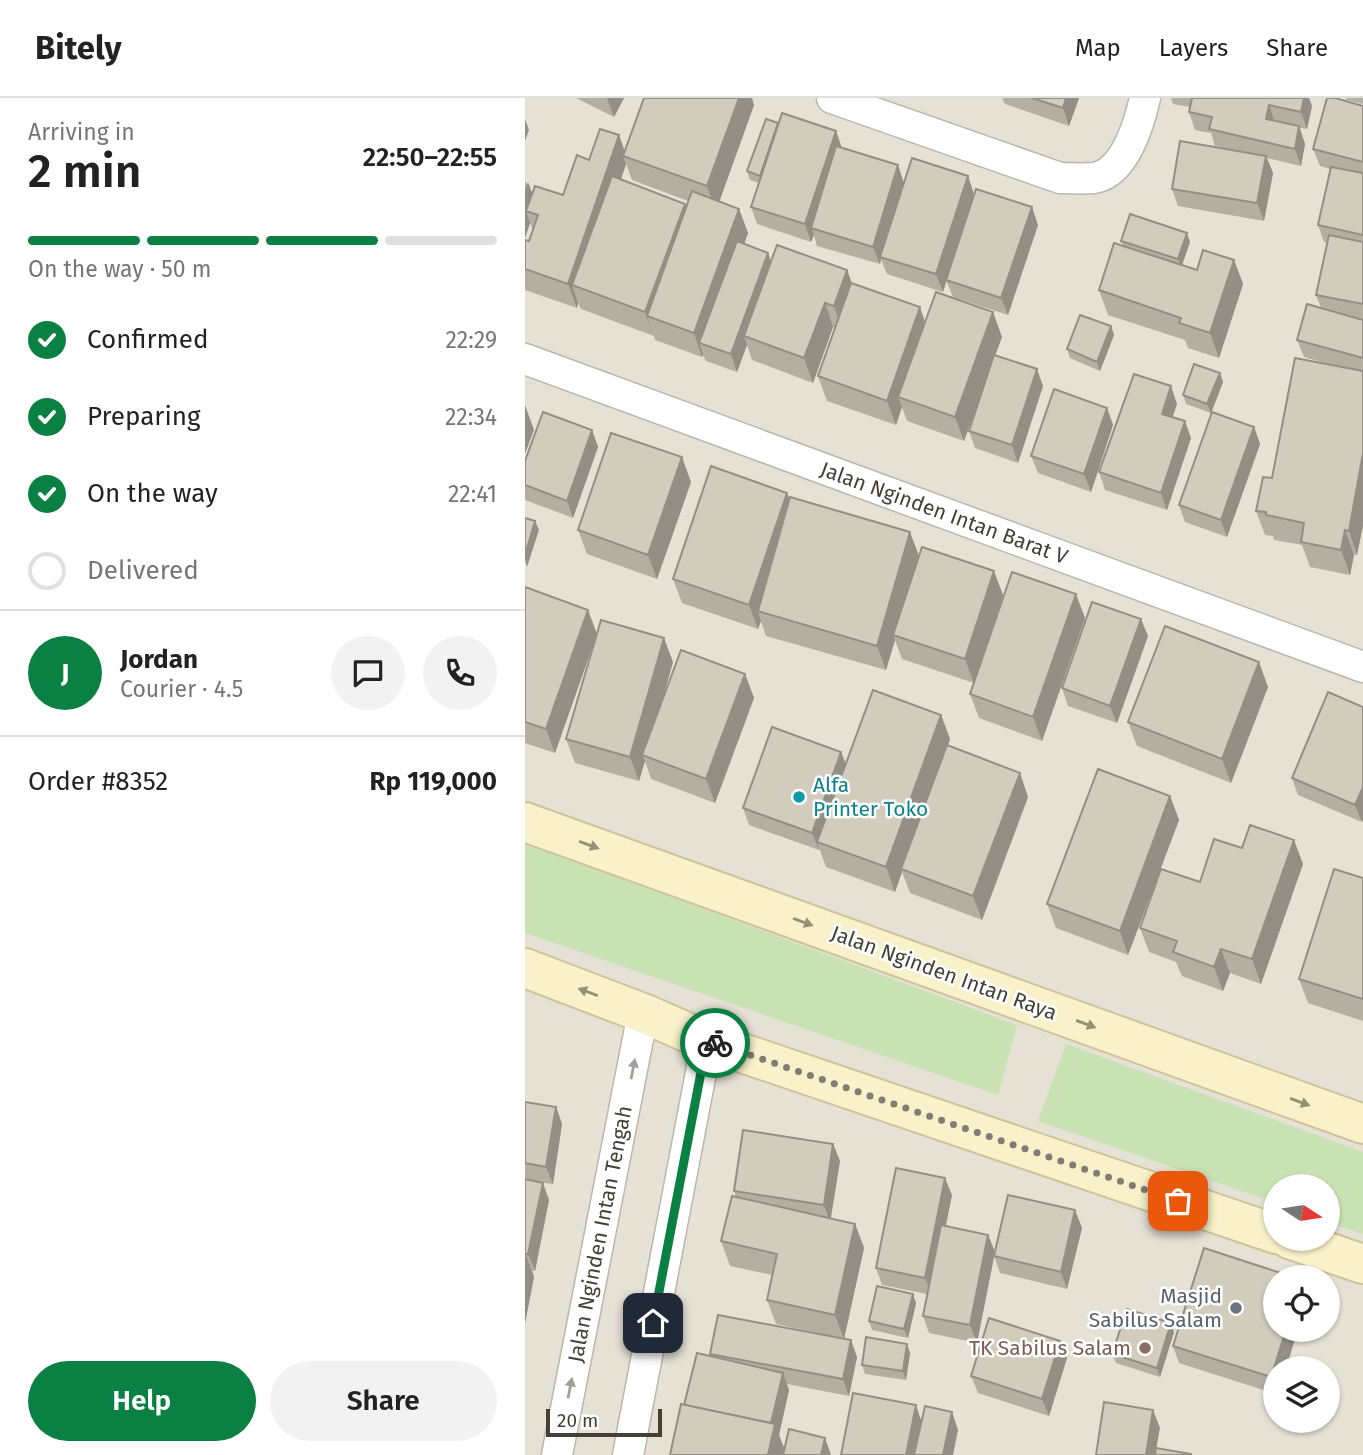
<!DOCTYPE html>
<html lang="en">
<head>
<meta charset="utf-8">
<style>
  body { margin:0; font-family:"Fira Sans",sans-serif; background:#f2f2f2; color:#222; height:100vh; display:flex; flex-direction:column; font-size:26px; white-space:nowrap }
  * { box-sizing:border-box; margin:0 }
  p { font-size:23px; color:#767676 }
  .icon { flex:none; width:38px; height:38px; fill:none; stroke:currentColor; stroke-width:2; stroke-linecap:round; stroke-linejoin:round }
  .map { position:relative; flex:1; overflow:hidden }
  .drawer { display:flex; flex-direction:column; background:#fff; width:525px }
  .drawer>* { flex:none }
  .needle { width:46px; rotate:102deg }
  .tools { position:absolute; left:738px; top:1076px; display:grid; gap:14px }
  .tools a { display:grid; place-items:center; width:77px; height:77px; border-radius:50%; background:#fff; box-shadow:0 2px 5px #0004; font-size:35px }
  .scale { position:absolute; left:21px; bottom:18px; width:116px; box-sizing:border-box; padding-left:7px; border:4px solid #444036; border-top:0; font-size:19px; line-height:24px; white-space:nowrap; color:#444036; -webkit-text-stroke:5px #fff; paint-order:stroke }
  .pin { position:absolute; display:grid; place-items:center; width:60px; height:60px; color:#fff; margin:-30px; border-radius:14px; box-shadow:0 4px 10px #0006 }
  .courier { position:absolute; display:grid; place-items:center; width:70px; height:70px; margin:-35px; border:5px solid #0b8043; border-radius:50%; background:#fff; color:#222; box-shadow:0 2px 9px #0007 }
  .headline em { font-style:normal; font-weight:600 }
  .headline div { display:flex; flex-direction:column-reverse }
  .headline { display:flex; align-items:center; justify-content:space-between; height:119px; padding:0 28px }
  h1 { font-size:46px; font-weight:600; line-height:52px }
  .bar { display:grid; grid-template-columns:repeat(4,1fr); gap:10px 7px; align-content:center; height:84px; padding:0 28px }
  .bar i { height:9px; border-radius:5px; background:#e0e0e0 }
  .bar .selected { background:#0b8043 }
  .bar p { grid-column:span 4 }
  .line { display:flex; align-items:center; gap:18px; padding:0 28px; border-top:2px solid #e0e0e0 }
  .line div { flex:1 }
  .round { display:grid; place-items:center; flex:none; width:74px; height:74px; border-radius:37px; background:#f2f2f2 }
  ol { padding:0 28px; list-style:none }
  li { display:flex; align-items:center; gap:21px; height:77px }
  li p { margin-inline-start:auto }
  li .icon { padding:7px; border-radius:50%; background:#0b8043; color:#fff; stroke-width:4 }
  li:last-child { color:#767676 }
  li i { width:38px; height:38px; border:4px solid #e0e0e0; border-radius:50% }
  .action { display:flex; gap:14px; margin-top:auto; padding:14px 28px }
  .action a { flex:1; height:80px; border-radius:42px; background:#0b8043; color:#fff; font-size:28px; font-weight:600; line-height:80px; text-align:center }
  .action a+a { background:#f2f2f2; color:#222 }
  header { display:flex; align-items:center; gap:42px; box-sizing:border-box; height:98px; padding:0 35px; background:#fff; border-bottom:2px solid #e0e0e0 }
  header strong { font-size:33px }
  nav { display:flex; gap:38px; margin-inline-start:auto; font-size:24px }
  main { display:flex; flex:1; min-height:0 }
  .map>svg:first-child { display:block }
</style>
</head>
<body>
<header>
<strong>Bitely</strong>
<nav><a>Map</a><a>Layers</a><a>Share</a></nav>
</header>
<main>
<section class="drawer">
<div class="headline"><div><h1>2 min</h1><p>Arriving in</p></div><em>22:50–22:55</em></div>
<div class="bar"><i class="selected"></i><i class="selected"></i><i class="selected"></i><i></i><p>On the way · 50 m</p></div>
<ol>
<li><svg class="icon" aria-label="check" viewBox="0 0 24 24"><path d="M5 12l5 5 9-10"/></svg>Confirmed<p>22:29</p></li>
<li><svg class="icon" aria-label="check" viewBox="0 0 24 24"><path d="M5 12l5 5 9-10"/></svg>Preparing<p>22:34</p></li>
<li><svg class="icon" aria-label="check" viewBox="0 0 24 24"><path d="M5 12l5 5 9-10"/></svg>On the way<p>22:41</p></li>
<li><i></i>Delivered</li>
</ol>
<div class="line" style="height:126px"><b class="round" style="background:#0b8043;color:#fff">J</b><div><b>Jordan</b><p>Courier · 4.5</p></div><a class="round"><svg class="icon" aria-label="chat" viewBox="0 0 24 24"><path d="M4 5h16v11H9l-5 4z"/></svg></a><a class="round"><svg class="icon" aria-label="phone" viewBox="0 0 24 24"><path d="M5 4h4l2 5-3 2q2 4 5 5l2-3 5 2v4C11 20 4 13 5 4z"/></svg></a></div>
<div class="line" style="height:91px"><div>Order #8352</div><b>Rp 119,000</b></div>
<div class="action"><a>Help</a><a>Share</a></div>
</section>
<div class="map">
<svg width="838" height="1357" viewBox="0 0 838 1357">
  <rect width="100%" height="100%" fill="#f2efe7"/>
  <path fill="#e5e1d5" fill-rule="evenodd" d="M0 0H838V1357H0ZM751 1088H803V1141H751ZM751 1180H803V1232H751ZM751 1270H803V1323H751Z"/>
  <g fill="#c9e2b3">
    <path d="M0 745 492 927 473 997 0 835Z"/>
    <path d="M541 946 838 1054V1136L803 1124V1088H751V1105L513 1023Z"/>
  </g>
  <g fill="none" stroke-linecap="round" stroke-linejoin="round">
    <defs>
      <g id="street">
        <path d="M307 0 535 80C546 80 558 81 569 80 600 75 614 26 620 0"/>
        <path d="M0 261 838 569"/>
        <path d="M32 1357 118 915"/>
        <path d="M103 1357 182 943"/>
      </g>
      <g id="secondary">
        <path d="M0 724 838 1026"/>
        <path d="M0 870 118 915 182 943 751 1136"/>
        <path d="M764 1141 838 1166"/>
      </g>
    </defs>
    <use href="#street" stroke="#bcb7aa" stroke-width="33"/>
    <use href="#secondary" stroke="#cdc49a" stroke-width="42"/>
    <use href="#street" stroke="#fff" stroke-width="30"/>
    <use href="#secondary" stroke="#f9f1c9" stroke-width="38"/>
  </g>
  <g fill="#b5afa3" fill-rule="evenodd">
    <path d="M51 0H99L89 19Z"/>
    <path d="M477 0H554L544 28 480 6Z"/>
    <path d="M646 0H784L787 8 782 31 775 30 780 46 776 68 742 60 748 75 739 123 653 108 647 91 706 52 690 48 686 35 670 32 664 14 665 9 648 6Z"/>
    <path d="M821 0H838V6L821 2Z"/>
    <path d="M229 7 194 103 214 111 223 135 219 146 243 155 246 164 322 172 327 185 400 224 477 239 470 257 518 288 493 365 450 350 444 333 460 285 439 343 382 323 377 309 371 327 302 303 293 278 310 229H308L288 285 227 262 222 247 212 274 181 263 178 257 177 259 130 242 129 238 56 211 53 205 52 210 0 192V142L4 143 8 132 5 125 0 140V83L7 96 38 97 64 62 94 37 100 54ZM101 66 107 82 163 103 161 109 160 106 96 82Z"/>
    <path d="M838 8V427L832 457H829L825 477 785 469 777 447 749 442 748 438 740 437 731 413 806 267 779 259 772 242 796 210 791 197 802 145 799 144 793 127 805 71 795 68 788 51Z"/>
    <path d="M253 25 311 33 317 50 379 84 449 96 427 166 513 127 483 217 428 199 421 182 418 194 362 176 356 161 355 166 292 148 289 137 286 144 232 126 226 109 234 85 225 82 222 73Z"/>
    <path d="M596 143 665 144 657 167 672 172 709 162 718 186 694 260 663 250 660 242 583 217 574 192 598 148Z"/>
    <path d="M586 228 589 237 575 273 545 260 542 251Z"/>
    <path d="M695 275 698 284 686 315 661 306 658 297Z"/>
    <path d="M652 306 647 319 666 340 642 412 580 392 574 374Z"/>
    <path d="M582 310 588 327 566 394 513 375 506 358Z"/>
    <path d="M729 329 735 346 702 439 660 424 654 407Z"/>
    <path d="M67 332 73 349 48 420 0 402V363Z"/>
    <path d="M166 384 132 481 62 456 53 432Z"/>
    <path d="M265 401 394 458 478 497 449 585 377 561 370 542 361 572 241 538 236 523 233 531 157 505 148 481Z"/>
    <path d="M0 489 72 536 148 564 137 605 220 576 229 600 190 705 126 681 120 663 114 683 50 665 41 641 71 538 30 655 0 645Z"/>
    <path d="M560 520 517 643 454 620 445 596Z"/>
    <path d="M623 538 592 625 543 608 537 590Z"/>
    <path d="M743 589 706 685 612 648 603 624Z"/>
    <path d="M838 609V721L837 724 773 697 767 680Z"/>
    <path d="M416 617 425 641 423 647 503 699 457 822 385 795 377 774 370 794 301 769 294 750V752L224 727 218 710 316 654 321 666Z"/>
    <path d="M645 698 654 722 603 857 531 830 522 806Z"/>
    <path d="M717 750 778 766 736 886 705 875 698 893 657 878 651 864 624 854 615 830 675 784Z"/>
    <path d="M838 780V923L783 905 774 881Z"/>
    <path d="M0 1004 31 1009 37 1026 28 1086 11 1084 24 1102 10 1173H7L9 1179 0 1225Z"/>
    <path d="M308 1046 315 1063 306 1120 330 1126 339 1150 319 1241 332 1259 324 1298 262 1286 264 1292 254 1337 259 1350 159 1307 186 1258 185 1256 310 1239 251 1226 242 1202 247 1177 205 1168 196 1143 211 1099 209 1093Z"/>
    <path d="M427 1097 420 1128 463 1137 470 1154 557 1130 542 1191 475 1175 469 1158 452 1245 404 1235 398 1218 402 1196 357 1187 351 1170Z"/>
    <path d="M391 1205 383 1240 347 1232 344 1223Z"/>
    <path d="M649 1234 635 1279 591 1265 587 1256Z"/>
    <path d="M382 1246 385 1255 381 1282 340 1276 337 1267Z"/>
    <path d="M648 1248 751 1270V1296L654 1265Z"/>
    <path d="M542 1260 524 1318 453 1295 446 1278Z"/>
  </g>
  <g fill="#938f84">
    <path d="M82 0H99L89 19Z"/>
    <path d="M214 0H227L229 7 191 113 182 88Z"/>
    <path d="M541 0H554L544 28 538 10Z"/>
    <path d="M779 0H784L787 8 782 31 776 14Z"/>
    <path d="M744 7 750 25 741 21Z"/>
    <path d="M0 21 4 32 0 43Z"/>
    <path d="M774 28 780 46 776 68 770 51Z"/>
    <path d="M311 33 317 51 286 130 289 137 286 144 280 126Z"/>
    <path d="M94 37 102 60 98 58 101 66 58 191 47 187 53 205 52 210 43 186Z"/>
    <path d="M741 58 748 75 739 123 732 105Z"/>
    <path d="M373 67 379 85 355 159 356 161 355 166 348 149Z"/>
    <path d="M443 78 449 96 418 194 411 176Z"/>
    <path d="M3 84 12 108 1 113 5 125 0 140V92Z"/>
    <path d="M160 106 169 130 122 218 129 239 120 214Z"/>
    <path d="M507 109 513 127 483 217 476 200Z"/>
    <path d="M214 111 223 135 182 248 174 245 178 256 177 259 169 235Z"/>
    <path d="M662 135 665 144 656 170 653 161Z"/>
    <path d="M243 155 249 172 219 238 222 247 212 274 206 256Z"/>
    <path d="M709 162 718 186 694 260 685 235Z"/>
    <path d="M322 172 331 197 317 232 309 208Z"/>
    <path d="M300 205 308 229 288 285 279 260Z"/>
    <path d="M395 209 403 233 373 299 377 309 371 327 362 303Z"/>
    <path d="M468 214 477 239 439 343 430 319Z"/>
    <path d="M586 228 589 237 575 273 572 264Z"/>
    <path d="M512 271 518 288 493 365 487 347Z"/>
    <path d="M695 275 698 284 686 315 682 306Z"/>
    <path d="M646 288 652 306 643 333 637 316Z"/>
    <path d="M0 307 9 332 0 356Z"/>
    <path d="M582 310 588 327 566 394 559 376Z"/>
    <path d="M660 323 666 340 642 412 636 395Z"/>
    <path d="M729 329 735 346 702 439 696 422Z"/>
    <path d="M67 332 73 349 48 420 42 403Z"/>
    <path d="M838 355V427L832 457 824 433Z"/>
    <path d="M157 359 166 384 132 481 123 457Z"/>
    <path d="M262 395 271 419 233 513 236 523 233 531 224 507Z"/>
    <path d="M10 423 14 432 2 469 0 462V457Z"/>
    <path d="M820 432 829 457 825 477 816 452Z"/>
    <path d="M385 434 394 458 368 537 370 542 361 572 352 548Z"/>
    <path d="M469 473 478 497 449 585 440 561Z"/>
    <path d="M551 496 560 520 517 643 508 619Z"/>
    <path d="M63 512 72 536 30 655 21 631Z"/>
    <path d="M616 521 623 538 592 625 585 608Z"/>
    <path d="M139 540 148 564 121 658 117 657 120 663 114 683 105 659Z"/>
    <path d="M734 564 743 589 706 685 697 661Z"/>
    <path d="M220 576 229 600 190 705 181 681Z"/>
    <path d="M416 617 425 641 378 771H376L377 774 370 794 361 769Z"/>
    <path d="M316 654 323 672 292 744 294 750V752L287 735Z"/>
    <path d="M495 675 503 699 457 822 448 798Z"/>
    <path d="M838 689V721L837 724 830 707Z"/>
    <path d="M645 698 654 722 603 857 595 833Z"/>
    <path d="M769 742 778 766 736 886 727 861Z"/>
    <path d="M696 851 705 875 698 893 689 869Z"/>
    <path d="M31 1009 37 1026 28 1086 21 1069Z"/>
    <path d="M308 1046 315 1063 305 1124 299 1107Z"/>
    <path d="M420 1080 427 1097 407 1197 400 1180Z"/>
    <path d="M18 1085 24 1102 10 1173 3 1156Z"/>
    <path d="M550 1112 557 1130 542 1191 536 1174Z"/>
    <path d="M330 1126 339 1150 319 1241 310 1217Z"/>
    <path d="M463 1137 470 1154 452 1245 445 1227Z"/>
    <path d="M0 1154 9 1179 0 1225Z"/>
    <path d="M388 1196 391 1205 383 1240 379 1231Z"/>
    <path d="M646 1225 649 1234 635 1279 632 1270Z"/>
    <path d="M761 1232H773L761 1270H751V1291L746 1279Z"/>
    <path d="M326 1242 332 1259 324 1298 318 1281Z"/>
    <path d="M535 1243 542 1260 524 1318 517 1301Z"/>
    <path d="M382 1246 385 1255 381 1282 378 1273Z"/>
    <path d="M258 1275 264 1292 254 1337 259 1350 257 1357H243L245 1330Z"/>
    <path d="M391 1307 397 1325 391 1357H381Z"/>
    <path d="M628 1312 635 1330 630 1357H621Z"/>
    <path d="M427 1314 433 1332 428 1357H418Z"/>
    <path d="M300 1340 306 1357H296Z"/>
  </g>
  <g fill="#d2ccbd" stroke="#938f84" stroke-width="2">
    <path d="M119 0H214L182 88 98 58Z"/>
    <path d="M507 0H541L538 10Z"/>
    <path d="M667 0H779L776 14 744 7 741 21 774 28 770 51 684 31 687 19 664 14Z"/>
    <path d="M802 0H810L838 8V64L788 51Z"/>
    <path d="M257 15 311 33 280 126 226 109Z"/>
    <path d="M241 21 253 25 235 78 222 73Z"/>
    <path d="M75 31 94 37 43 186 0 171V142L4 143 13 117 1 113 10 88 38 97 52 57 64 62Z"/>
    <path d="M655 43 741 58 732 105 647 91Z"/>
    <path d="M311 48 373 67 348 149 286 130Z"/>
    <path d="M387 60 443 78 411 176 355 159Z"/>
    <path d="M806 69 838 75V137L793 127Z"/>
    <path d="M87 78 160 106 120 214 47 187Z"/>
    <path d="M451 91 507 109 476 200 421 182Z"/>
    <path d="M167 93 214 111 169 235 122 218Z"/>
    <path d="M605 116 662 135 653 161 596 143Z"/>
    <path d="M804 137 838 144V206L791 197Z"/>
    <path d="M212 143 243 155 206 256 174 245Z"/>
    <path d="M589 145 672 172 678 152 709 162 685 235 654 225 656 220 574 192Z"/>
    <path d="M252 147 322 172 309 208 300 205 279 260 219 238Z"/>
    <path d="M326 185 395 209 362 303 293 278Z"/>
    <path d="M411 194 468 214 430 319 373 299Z"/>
    <path d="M782 206 838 222V260L772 242Z"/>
    <path d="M555 217 586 228 572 264 542 251Z"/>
    <path d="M469 257 512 271 487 347 444 333Z"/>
    <path d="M770 260 838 273V355L824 433 820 432 816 452 776 444 779 425 741 417V414L731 413 738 379 747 380Z"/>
    <path d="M669 266 695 275 682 306 658 297Z"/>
    <path d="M609 276 646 288 637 316 660 323 636 395 574 374Z"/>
    <path d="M529 291 582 310 559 376 506 358Z"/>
    <path d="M18 314 67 332 42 403 0 387V363Z"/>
    <path d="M687 314 729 329 696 422 654 407Z"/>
    <path d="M86 335 157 359 123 457 53 432Z"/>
    <path d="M186 368 262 395 224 507 148 481Z"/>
    <path d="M265 399 385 434 352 548 233 513Z"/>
    <path d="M0 420 10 423 0 457Z"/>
    <path d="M397 449 469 473 440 561 368 537Z"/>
    <path d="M487 474 551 496 508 619 445 596Z"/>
    <path d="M0 489 63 512 21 631 0 624Z"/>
    <path d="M567 504 616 521 585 608 537 590Z"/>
    <path d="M76 522 139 540 105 659 41 641Z"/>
    <path d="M640 528 734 564 697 661 603 624Z"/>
    <path d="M156 552 220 576 181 681 117 657Z"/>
    <path d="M348 592 416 617 361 769 292 744Z"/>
    <path d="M803 594 838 609V689L830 707 767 680Z"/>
    <path d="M247 629 316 654 287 735 218 710Z"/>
    <path d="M422 647 495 675 448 798 376 771Z"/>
    <path d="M573 671 645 698 595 833 522 806Z"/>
    <path d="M725 727 769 742 727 861 696 851 689 869 648 854 652 843 615 830 636 771 675 784 689 741 717 750Z"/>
    <path d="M809 771 838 780V901L774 881Z"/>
    <path d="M0 1004 31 1009 21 1069 0 1065Z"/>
    <path d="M218 1032 308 1046 299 1107 209 1093Z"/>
    <path d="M371 1070 420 1080 400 1180 351 1170Z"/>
    <path d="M0 1081 18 1085 3 1156H0Z"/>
    <path d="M483 1097 550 1112 536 1174 469 1158Z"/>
    <path d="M207 1098 330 1126 310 1217 242 1202 252 1156 196 1143Z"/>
    <path d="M416 1127 463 1137 445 1227 398 1218Z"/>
    <path d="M679 1150 771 1180H751V1232H761L746 1279 648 1248Z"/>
    <path d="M352 1188 388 1196 379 1231 344 1223Z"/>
    <path d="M602 1211 646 1225 632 1270 587 1256Z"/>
    <path d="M193 1217 326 1242 318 1281 185 1256Z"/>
    <path d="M464 1220 535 1243 517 1301 446 1278Z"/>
    <path d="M341 1239 382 1246 378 1273 337 1267Z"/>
    <path d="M172 1255 258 1275 246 1325 159 1307Z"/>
    <path d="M328 1295 391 1307 381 1357H316Z"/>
    <path d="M579 1304 628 1312 621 1357H571Z"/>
    <path d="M156 1306 250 1326 243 1357H145Z"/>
    <path d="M400 1308 427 1314 418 1357H389Z"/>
    <path d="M264 1331 300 1340 296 1357H258Z"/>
    <path d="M631 1350 666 1356V1357H630Z"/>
  </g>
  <defs><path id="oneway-solid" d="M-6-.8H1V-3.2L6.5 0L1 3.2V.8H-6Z" transform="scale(1.75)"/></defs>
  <g fill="#959078">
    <use href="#oneway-solid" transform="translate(64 747) rotate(20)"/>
    <use href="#oneway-solid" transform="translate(278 824) rotate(20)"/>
    <use href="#oneway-solid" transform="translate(63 894) rotate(-159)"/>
    <use href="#oneway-solid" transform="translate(561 926) rotate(20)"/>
    <use href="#oneway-solid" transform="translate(775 1004) rotate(20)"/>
  </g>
  <g fill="#a2a09a">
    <use href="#oneway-solid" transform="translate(108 971) rotate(-79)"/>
    <use href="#oneway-solid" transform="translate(45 1290) rotate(-79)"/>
  </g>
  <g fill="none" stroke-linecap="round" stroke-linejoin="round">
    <path stroke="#817d74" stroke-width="7" stroke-dasharray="0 12.6" d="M190 945 653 1103"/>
    <path stroke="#0b8043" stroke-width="9" d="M128 1225 182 943 190 945"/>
  </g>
  <circle fill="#0f9aa8" stroke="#fff" stroke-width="2.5" cx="274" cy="699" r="7"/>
  <circle fill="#6b7280" stroke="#fff" stroke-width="2.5" cx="711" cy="1210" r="7"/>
  <circle fill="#8d6e63" stroke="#fff" stroke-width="2.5" cx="620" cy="1250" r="7"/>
  <g text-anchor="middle" stroke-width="5" stroke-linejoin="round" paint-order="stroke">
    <g font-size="21" fill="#444036" stroke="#fff">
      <text transform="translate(419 415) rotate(20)" y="7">Jalan Nginden Intan Barat V</text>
      <text transform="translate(419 875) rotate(20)" y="7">Jalan Nginden Intan Raya</text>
      <text transform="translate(75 1136) rotate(-79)" y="7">Jalan Nginden Intan Tengah</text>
    </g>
    <g font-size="21" fill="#0d838f" stroke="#fff" text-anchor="start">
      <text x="288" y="694">Alfa<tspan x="288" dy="24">Printer Toko</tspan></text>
    </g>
    <g font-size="21" fill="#5b616d" stroke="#fff" text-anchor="end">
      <text x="697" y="1205">Masjid<tspan x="697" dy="24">Sabilus Salam</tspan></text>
    </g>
    <g font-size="21" fill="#785e54" stroke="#fff" text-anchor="end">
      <text x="606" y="1257">TK Sabilus Salam</text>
    </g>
  </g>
</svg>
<div class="tools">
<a><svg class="needle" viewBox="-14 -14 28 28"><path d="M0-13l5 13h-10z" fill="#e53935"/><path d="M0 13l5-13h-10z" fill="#767676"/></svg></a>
<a><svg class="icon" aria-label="locate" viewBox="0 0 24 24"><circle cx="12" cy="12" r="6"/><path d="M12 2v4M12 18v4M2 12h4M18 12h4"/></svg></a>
<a><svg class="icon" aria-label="layers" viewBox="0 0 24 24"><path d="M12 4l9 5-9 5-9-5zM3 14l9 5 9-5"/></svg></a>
</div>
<div class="scale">20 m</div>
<div class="pin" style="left:653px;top:1103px;background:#ea580c"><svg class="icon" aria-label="bag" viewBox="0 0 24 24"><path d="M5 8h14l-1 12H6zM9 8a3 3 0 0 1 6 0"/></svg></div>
<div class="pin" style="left:128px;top:1225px;background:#1f2937"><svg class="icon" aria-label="home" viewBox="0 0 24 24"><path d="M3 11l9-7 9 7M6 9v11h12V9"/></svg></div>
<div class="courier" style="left:190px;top:945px"><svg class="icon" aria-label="bike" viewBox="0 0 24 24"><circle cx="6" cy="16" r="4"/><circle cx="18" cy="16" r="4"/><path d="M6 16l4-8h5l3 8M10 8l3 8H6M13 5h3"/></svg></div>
</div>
</main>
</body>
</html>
